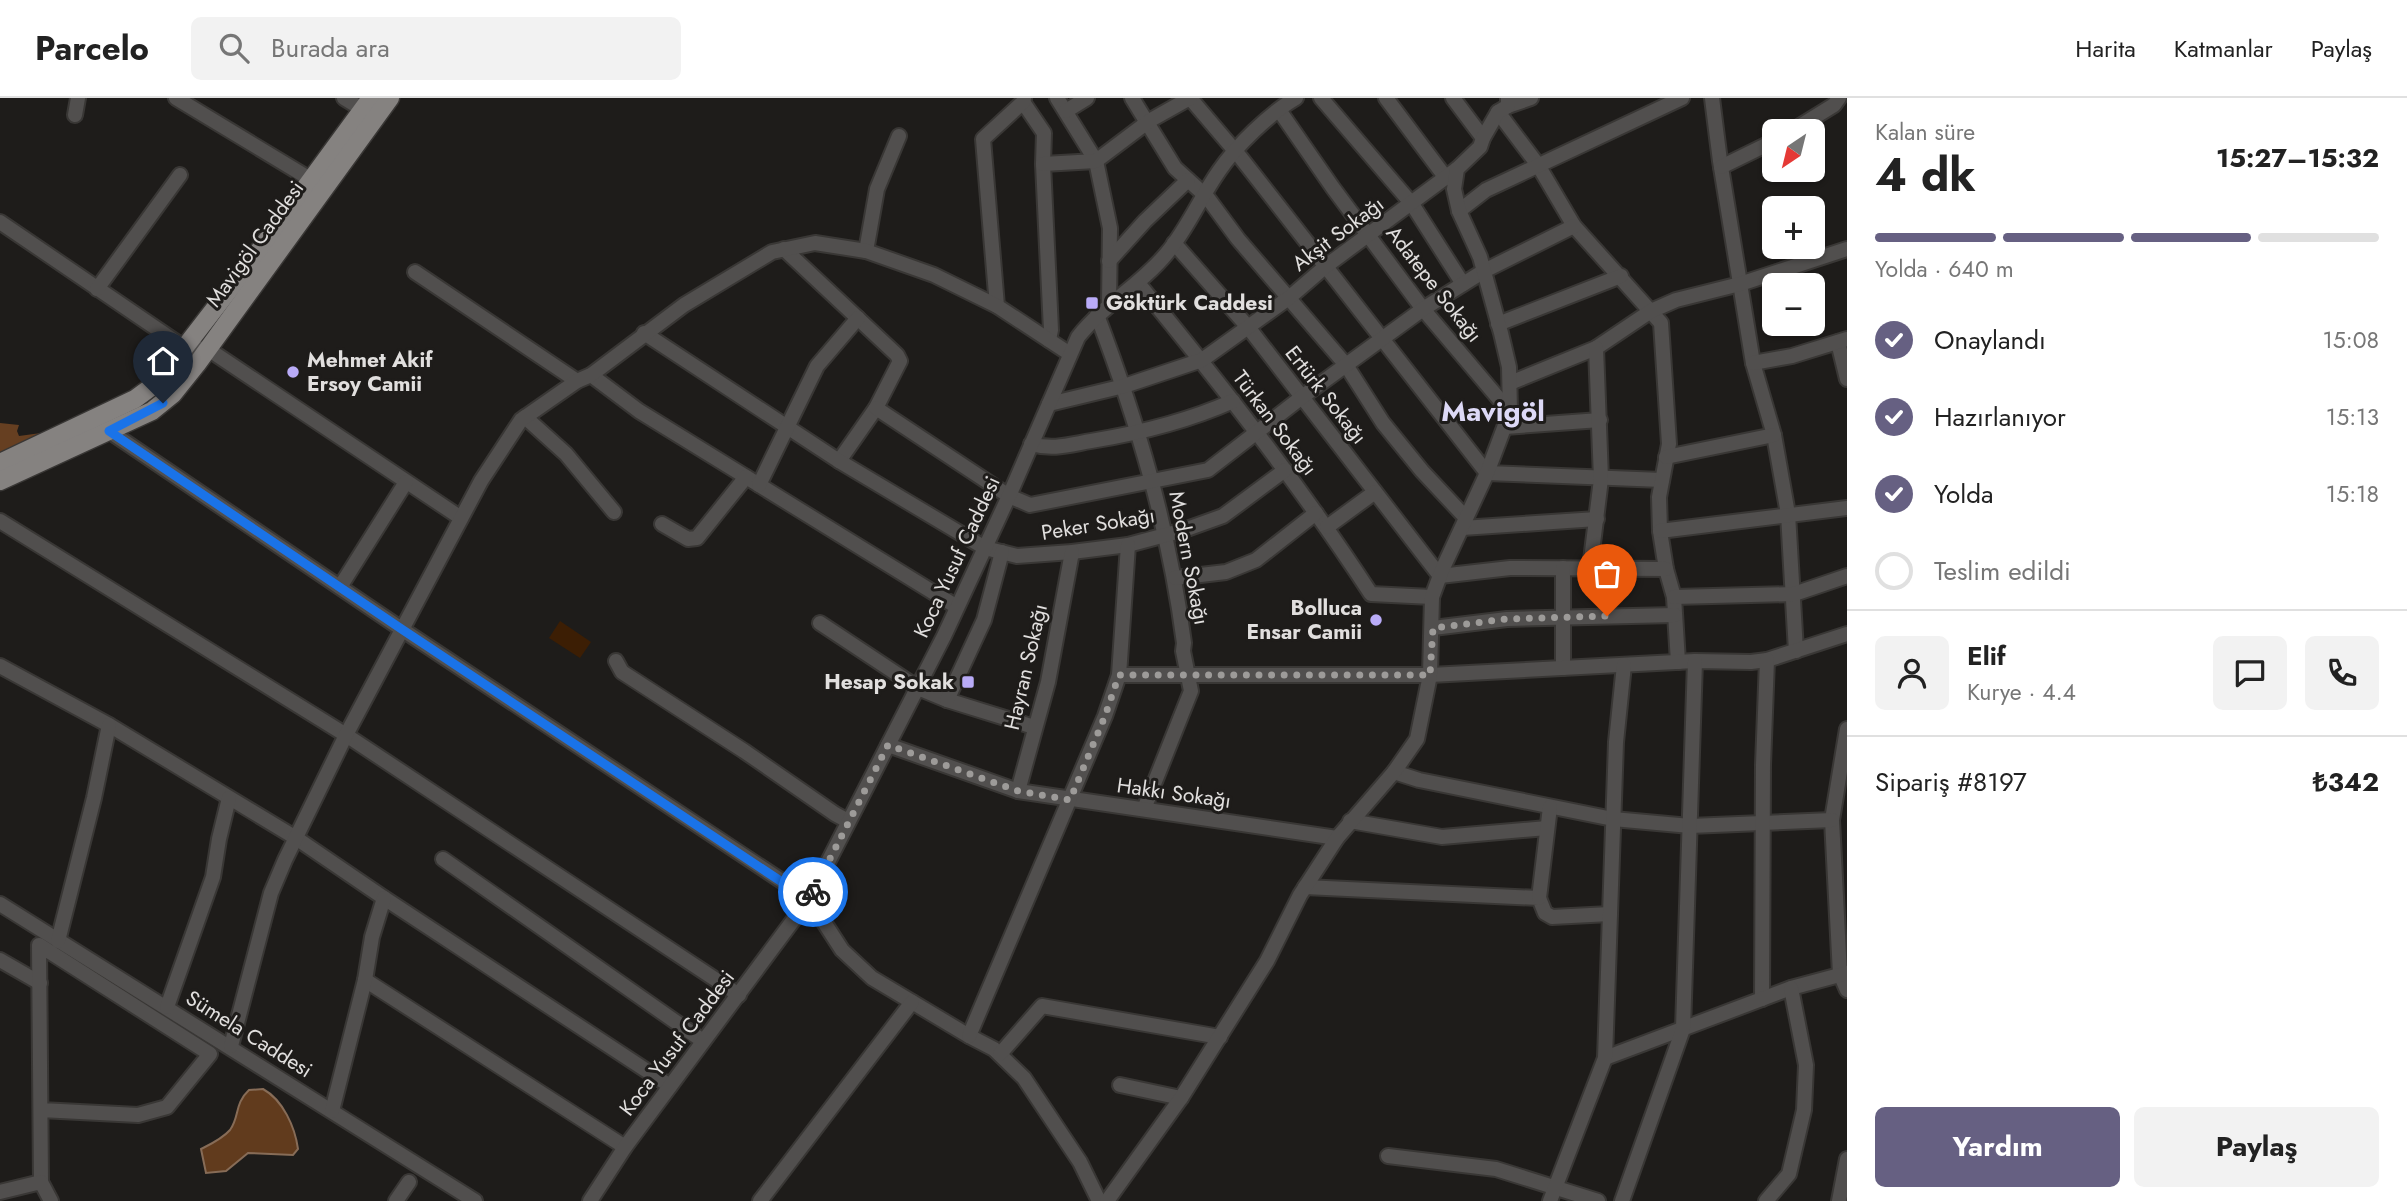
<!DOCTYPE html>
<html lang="tr">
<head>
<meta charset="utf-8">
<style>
  body { margin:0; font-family:Jost,sans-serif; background:#f2f2f2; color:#222; height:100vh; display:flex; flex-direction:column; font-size:26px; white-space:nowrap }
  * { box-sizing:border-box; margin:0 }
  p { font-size:23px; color:#767676 }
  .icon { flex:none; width:38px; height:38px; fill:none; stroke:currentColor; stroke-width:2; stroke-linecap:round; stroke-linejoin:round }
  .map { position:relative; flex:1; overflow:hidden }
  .drawer { display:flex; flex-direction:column; background:#fff; width:560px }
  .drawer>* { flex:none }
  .needle { width:46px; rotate:215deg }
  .fabs { position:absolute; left:1762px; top:21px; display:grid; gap:14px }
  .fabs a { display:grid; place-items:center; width:63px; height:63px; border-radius:10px; background:#fff; box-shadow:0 2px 5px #0004; font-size:35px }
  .pin { position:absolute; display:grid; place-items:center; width:60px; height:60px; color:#fff; margin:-72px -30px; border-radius:50% 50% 50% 0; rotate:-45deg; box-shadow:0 0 7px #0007 }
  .pin .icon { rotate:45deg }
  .courier { position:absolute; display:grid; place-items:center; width:70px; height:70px; margin:-35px; border:5px solid #1a73e8; border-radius:50%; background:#fff; color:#222; box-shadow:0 2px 9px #0007 }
  .summary em { font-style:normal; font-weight:700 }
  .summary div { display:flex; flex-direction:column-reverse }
  .summary { display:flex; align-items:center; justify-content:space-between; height:119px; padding:0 28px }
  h1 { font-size:46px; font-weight:700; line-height:52px }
  .bar { display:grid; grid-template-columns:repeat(4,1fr); gap:10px 7px; align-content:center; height:84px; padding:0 28px }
  .bar i { height:9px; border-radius:5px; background:#e0e0e0 }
  .bar .active { background:#666082 }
  .bar p { grid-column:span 4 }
  .line { display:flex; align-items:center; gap:18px; padding:0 28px; border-top:2px solid #e0e0e0 }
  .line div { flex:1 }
  .round { display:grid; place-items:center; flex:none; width:74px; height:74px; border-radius:10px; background:#f2f2f2 }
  ol { padding:0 28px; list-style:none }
  li { display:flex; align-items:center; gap:21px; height:77px }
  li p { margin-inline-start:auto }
  li .icon { padding:7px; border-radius:50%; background:#666082; color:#fff; stroke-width:4 }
  li:last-child { color:#767676 }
  li i { width:38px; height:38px; border:4px solid #e0e0e0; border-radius:50% }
  .action { display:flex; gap:14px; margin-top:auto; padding:14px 28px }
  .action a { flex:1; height:80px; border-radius:10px; background:#666082; color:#fff; font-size:28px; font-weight:700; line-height:80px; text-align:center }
  .action a+a { background:#f2f2f2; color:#222 }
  header { display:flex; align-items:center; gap:42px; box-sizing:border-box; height:98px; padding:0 35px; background:#fff; border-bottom:2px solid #e0e0e0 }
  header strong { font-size:33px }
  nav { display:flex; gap:38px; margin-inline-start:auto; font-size:24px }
  .search { width:490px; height:63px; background:#f2f2f2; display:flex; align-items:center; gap:18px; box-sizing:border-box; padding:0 24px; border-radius:10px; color:#767676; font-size:26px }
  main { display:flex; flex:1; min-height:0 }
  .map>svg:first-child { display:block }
</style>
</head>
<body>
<header>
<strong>Parcelo</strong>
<div class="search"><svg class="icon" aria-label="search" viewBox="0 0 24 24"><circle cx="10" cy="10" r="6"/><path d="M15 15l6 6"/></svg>Burada ara</div>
<nav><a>Harita</a><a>Katmanlar</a><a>Paylaş</a></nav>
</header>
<main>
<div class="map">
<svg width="1847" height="1103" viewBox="0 0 1847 1103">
  <rect width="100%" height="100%" fill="#1e1c1a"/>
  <path fill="#3c1e04" d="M560 523 591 544 580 560 549 540Z"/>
  <path fill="#663f21" d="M0 325 19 327 17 333 19 338 41 335 38 341 0 355Z"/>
  <path fill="#613b1d" stroke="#876c57" stroke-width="2" d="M263 991C283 1002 295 1029 298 1051L293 1057 248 1055 226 1073 206 1075 201 1051C211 1046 222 1041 230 1032 240 1018 234 1006 249 992Z"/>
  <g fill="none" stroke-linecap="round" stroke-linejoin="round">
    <defs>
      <g id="minor">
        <path d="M176 0 310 81"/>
        <path d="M344 0 362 11"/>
        <path d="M1057 0 1096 63 1110 130 1109 207"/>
        <path d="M1132 0 1175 70 1207 99 1238 141 1346 267 1383 325 1422 373 1466 420"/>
        <path d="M1190 0 1241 60 1487 375 1662 382"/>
        <path d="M1321 0 1412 106 1463 186"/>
        <path d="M1386 0 1446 80"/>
        <path d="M1453 0 1483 40"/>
        <path d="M1712 0 1720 63 1753 265 1774 337 1788 416 1796 553"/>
        <path d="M1023 4 1044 35 1043 66 1051 232 1049 242"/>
        <path d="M1508 8 1531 0"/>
        <path d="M1279 12 1333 90 1423 211 1510 314"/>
        <path d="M1066 13 1087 0"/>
        <path d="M1498 14 1538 67 1574 128 1661 225 1669 346 1659 399 1660 433 1666 471 1674 499 1678 564"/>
        <path d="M75 17 78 0"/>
        <path d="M1792 33 1834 7 1839 0"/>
        <path d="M1043 66 1096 63 1149 23 1190 0"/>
        <path d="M1721 69 1774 43"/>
        <path d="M1459 113 1486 92 1682 0"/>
        <path d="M0 124 185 250 208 251 461 420"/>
        <path d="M1174 145 1248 229 1440 478 1510 470 1666 471"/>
        <path d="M784 151 897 257 900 263 876 310 839 363"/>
        <path d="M866 153 877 91 899 38"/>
        <path d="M1109 163 1145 123 1188 82"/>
        <path d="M415 174 577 283"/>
        <path d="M1138 185C1220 285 1300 387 1371 496L1432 499"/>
        <path d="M97 191 180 77"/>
        <path d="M997 208 983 41 1023 4 1024 0"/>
        <path d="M1097 217C1138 325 1169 430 1184 545L1183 553 1191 593 1144 711"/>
        <path d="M1498 226 1621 178"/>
        <path d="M644 235 839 363 985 450 1017 458 1072 454 1128 447 1184 432 1223 418 1285 372"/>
        <path d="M1838 244 1847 281"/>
        <path d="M1753 265 1792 258 1847 241"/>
        <path d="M591 277 639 313 957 509"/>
        <path d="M1510 285 1596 250 1651 213 1676 202 1740 186 1847 151"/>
        <path d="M1049 306 1124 288 1202 262 1290 199 1326 168 1457 71"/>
        <path d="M876 310 1009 398 1030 407 1208 372 1302 299 1423 211 1484 173 1574 128"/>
        <path d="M525 319 566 356 614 414"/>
        <path d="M1505 329 1600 322"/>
        <path d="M109 333 403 532 809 801 842 852 872 880 969 938 994 951 1024 980 1080 1064 1099 1103"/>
        <path d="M1031 346C1053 352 1068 347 1091 343 1140 335 1186 324 1233 303"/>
        <path d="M1666 359 1774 337"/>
        <path d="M759 387 817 268 858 220"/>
        <path d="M0 423 346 637 739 897"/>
        <path d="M662 426 688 441 697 440 746 379"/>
        <path d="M1327 429 1375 394"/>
        <path d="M1462 430 1597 421"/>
        <path d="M1660 433 1847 410"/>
        <path d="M1590 470 1601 381 1596 250"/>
        <path d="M1175 480 1226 474 1256 462 1316 415"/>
        <path d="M340 489 406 384"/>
        <path d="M1674 499 1794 496 1847 478"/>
        <path d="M820 525 918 590 947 602 1034 629"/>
        <path d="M1433 530 1507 521 1675 517"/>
        <path d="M616 563 622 574 744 653 835 716 848 723"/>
        <path d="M0 568 109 627 296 740 384 800 670 988"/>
        <path d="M1563 570V470"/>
        <path d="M1119 577H1430L1695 563 1751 564 1767 562 1847 536"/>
        <path d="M947 602 984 522 1002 454"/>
        <path d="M1847 631 1832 722 1840 876 1847 892"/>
        <path d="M888 647 1018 693 1337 740"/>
        <path d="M1394 674 1419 682 1613 721 1690 728 1832 722"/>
        <path d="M1018 693 1048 584 1072 454"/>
        <path d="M1350 723 1442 739 1547 730"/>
        <path d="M443 761 703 943"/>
        <path d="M1305 789 1539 800 1545 815 1552 819 1610 816"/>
        <path d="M1539 800 1550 709"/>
        <path d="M0 806 475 1103"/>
        <path d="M58 843 94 700 109 627"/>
        <path d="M0 862 40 885"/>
        <path d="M365 882 625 1049"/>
        <path d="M1762 901 1763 667 1767 562"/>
        <path d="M167 909 213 779 219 741 229 700"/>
        <path d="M969 938 1105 618 1119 577 1128 447"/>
        <path d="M231 948 271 795 285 762 346 637 481 383 521 322 577 283 591 277 684 207 772 154 815 145 866 153 934 177 997 208 1070 256"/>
        <path d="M1000 956 1042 908 1220 939"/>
        <path d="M1605 960 1791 890 1847 875"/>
        <path d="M1120 987 1181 1000"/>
        <path d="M332 1013 365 882 372 839 384 800"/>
        <path d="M1388 1058 1496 1071 1598 1103"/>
        <path d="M41 1084 39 847 210 956 167 1009 138 1017 41 1012"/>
        <path d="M0 1094 41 1084 51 1103"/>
        <path d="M396 1103 409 1084"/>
        <path d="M590 1103 625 1049 809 801 944 538 1009 398 1078 239C1104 206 1141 187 1167 155 1188 130 1200 100 1219 73 1236 48 1270 15 1296 0"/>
        <path d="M760 1103 912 904"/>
        <path d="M1107 1103 1181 1000 1267 863 1300 797 1337 740 1394 674 1417 641 1430 577 1432 499 1442 472 1487 375 1510 314 1509 269 1501 235 1480 159 1459 113 1454 91 1457 71 1480 49 1483 40 1498 14 1508 8V0"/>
        <path d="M1550 1103 1605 960 1616 644 1624 567"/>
        <path d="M1622 1103 1683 931 1695 563"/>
        <path d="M1766 1103 1789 1076 1804 1012 1806 967 1791 890"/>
        <path d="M1839 1103 1847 1061"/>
      </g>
      <g id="major">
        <path d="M0 365 135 301 158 284 253 161 371 0"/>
        <path d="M0 383 152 313 173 296 197 266 390 0"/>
      </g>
    </defs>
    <use href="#minor" stroke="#393735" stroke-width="18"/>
    <use href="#major" stroke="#393735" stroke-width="21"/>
    <use href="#minor" stroke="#514f4e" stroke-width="14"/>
    <use href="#major" stroke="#858280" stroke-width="18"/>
  </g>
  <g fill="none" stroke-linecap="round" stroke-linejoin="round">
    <path stroke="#9d9b99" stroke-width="7" stroke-dasharray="0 12.6" d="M813 794 888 647 1018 693 1070 702 1105 618 1119 577H1430L1433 530 1507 521 1607 518"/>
    <path stroke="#1a73e8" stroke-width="9" d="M163 305 109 333 403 532 809 802 813 794"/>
  </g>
  <g fill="#b9abf7" stroke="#1e1c1a" stroke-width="2.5">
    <rect x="1085" y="198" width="14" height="14" rx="3.5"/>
    <circle cx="293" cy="274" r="7"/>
    <circle cx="1376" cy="522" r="7"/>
    <rect x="961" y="577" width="14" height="14" rx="3.5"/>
  </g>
  <g text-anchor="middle" stroke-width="6" stroke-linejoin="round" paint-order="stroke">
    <g font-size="21" fill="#e1dfde" stroke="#1e1c1a">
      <text transform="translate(1338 136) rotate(-37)" y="7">Akşit Sokağı</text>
      <text transform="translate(255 146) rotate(-54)" y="7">Mavigöl Caddesi</text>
      <text transform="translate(1434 186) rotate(52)" y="7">Adatepe Sokağı</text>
      <text transform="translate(1326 297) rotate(52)" y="7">Ertürk Sokağı</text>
      <text transform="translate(1275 325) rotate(53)" y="7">Türkan Sokağı</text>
      <text transform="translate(1098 426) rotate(-9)" y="7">Peker Sokağı</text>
      <text transform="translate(957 459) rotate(-65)" y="7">Koca Yusuf Caddesi</text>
      <text transform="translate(1189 460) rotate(79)" y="7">Modern Sokağı</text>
      <text transform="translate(1026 569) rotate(-77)" y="7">Hayran Sokağı</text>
      <text transform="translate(1174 695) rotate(8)" y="7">Hakkı Sokağı</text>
      <text transform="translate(249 936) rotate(32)" y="7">Sümela Caddesi</text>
      <text transform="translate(677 945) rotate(-53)" y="7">Koca Yusuf Caddesi</text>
    </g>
    <g font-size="21" font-weight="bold" fill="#e1dfde" stroke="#1e1c1a" text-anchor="start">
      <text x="1106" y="212">Göktürk Caddesi</text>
      <text x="307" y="269">Mehmet Akif<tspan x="307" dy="24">Ersoy Camii</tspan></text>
      <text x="1362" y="517" text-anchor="end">Bolluca<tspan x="1362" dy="24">Ensar Camii</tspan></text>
      <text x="954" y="591" text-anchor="end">Hesap Sokak</text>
    </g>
    <g font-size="28" font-weight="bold" fill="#ddd9f6" stroke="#1e1c1a">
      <text x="1493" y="323">Mavigöl</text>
    </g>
  </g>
</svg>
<div class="fabs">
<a><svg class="needle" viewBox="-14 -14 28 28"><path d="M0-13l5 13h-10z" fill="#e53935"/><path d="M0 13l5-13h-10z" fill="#767676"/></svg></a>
<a>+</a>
<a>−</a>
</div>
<div class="pin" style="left:1607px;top:518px;background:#ea580c"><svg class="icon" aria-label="bag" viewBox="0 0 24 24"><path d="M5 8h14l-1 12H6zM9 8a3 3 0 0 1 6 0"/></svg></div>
<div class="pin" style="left:163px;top:305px;background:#1f2937"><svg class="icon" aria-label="home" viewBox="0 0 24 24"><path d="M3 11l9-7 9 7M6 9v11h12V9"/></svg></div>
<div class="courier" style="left:813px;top:794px"><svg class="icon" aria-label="bike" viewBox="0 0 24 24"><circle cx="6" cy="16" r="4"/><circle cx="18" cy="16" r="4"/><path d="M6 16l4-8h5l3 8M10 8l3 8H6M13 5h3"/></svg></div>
</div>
<section class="drawer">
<div class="summary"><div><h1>4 dk</h1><p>Kalan süre</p></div><em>15:27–15:32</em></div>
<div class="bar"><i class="active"></i><i class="active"></i><i class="active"></i><i></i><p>Yolda · 640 m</p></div>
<ol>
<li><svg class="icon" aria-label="check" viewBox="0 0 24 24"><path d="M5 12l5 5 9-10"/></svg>Onaylandı<p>15:08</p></li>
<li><svg class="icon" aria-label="check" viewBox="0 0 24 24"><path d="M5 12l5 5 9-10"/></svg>Hazırlanıyor<p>15:13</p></li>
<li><svg class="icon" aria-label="check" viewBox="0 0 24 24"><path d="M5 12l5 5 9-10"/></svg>Yolda<p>15:18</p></li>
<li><i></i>Teslim edildi</li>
</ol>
<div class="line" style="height:126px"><a class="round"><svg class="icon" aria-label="person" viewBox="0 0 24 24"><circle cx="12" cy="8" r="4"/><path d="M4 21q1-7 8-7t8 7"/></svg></a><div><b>Elif</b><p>Kurye · 4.4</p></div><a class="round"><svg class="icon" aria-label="chat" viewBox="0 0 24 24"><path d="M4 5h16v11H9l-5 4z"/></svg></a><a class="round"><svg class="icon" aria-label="phone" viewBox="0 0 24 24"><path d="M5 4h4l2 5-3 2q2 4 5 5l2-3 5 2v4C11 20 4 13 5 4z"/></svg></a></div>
<div class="line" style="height:91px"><div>Sipariş #8197</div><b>₺342</b></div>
<div class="action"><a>Yardım</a><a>Paylaş</a></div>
</section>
</main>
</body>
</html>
